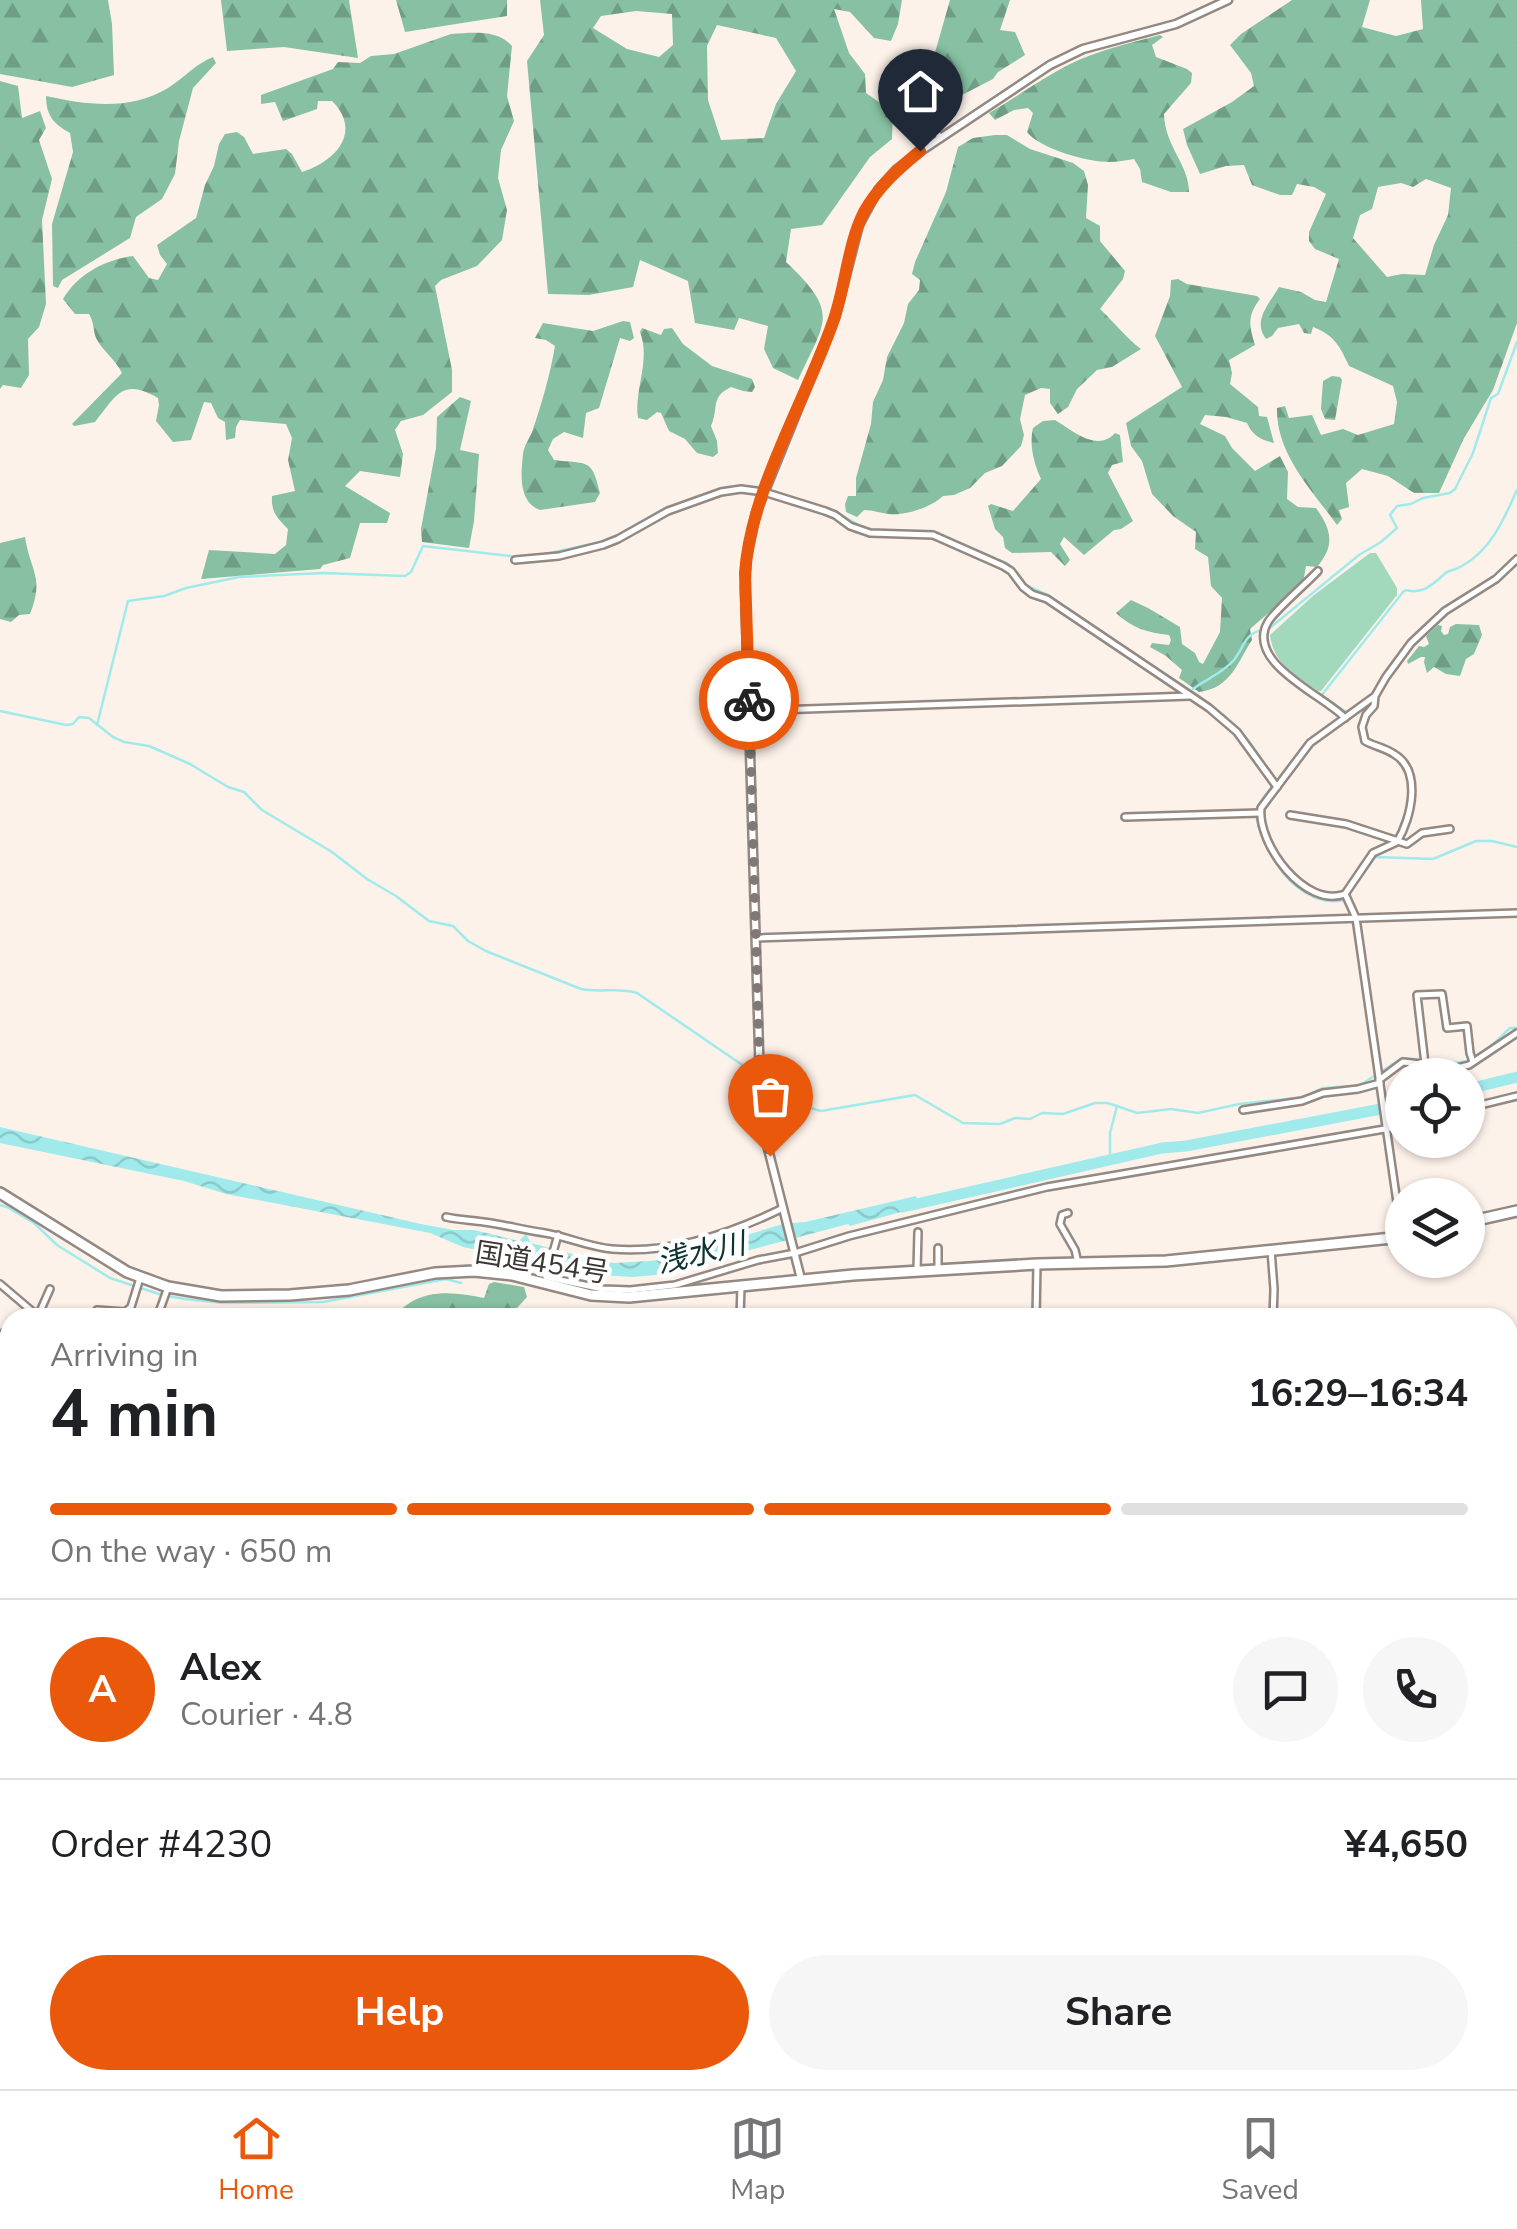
<!DOCTYPE html>
<html lang="en">
<head>
<meta charset="utf-8">
<style>
  body { margin:0; font-family:"Nunito Sans","Noto Sans JP",sans-serif; background:#f6f6f6; color:#202124; height:100vh; display:flex; flex-direction:column; font-size:38px; white-space:nowrap }
  * { box-sizing:border-box; margin:0 }
  p { font-size:32px; color:#757577 }
  .icon { flex:none; width:55px; height:55px; fill:none; stroke:currentColor; stroke-width:2; stroke-linecap:round; stroke-linejoin:round }
  .map { position:relative; flex:1; overflow:hidden }
  .side { position:absolute; left:0px; top:1308px; width:1518px; height:782px; display:flex; flex-direction:column; background:#fff; border-radius:30px 30px 0 0; box-shadow:0 2px 8px #0004 }
  .side>* { flex:none }
  .tools { position:absolute; left:1385px; top:1058px; display:grid; gap:20px }
  .tools a { display:grid; place-items:center; width:100px; height:100px; border-radius:50%; background:#fff; box-shadow:0 2px 8px #0004; font-size:50px }
  .pin { position:absolute; display:grid; place-items:center; width:85px; height:85px; color:#fff; margin:-102px -42px; border-radius:50% 50% 50% 0; rotate:-45deg; box-shadow:0 0 10px #0007 }
  .pin .icon { rotate:45deg }
  .courier { position:absolute; display:grid; place-items:center; width:100px; height:100px; margin:-50px; border:8px solid #ea580c; border-radius:50%; background:#fff; color:#222; box-shadow:0 2px 12px #0007 }
  .overview em { font-style:normal; font-weight:700 }
  .overview div { display:flex; flex-direction:column-reverse }
  .overview { display:flex; align-items:center; justify-content:space-between; height:170px; padding:0 50px }
  h1 { font-size:65px; font-weight:700; line-height:75px }
  .bar { display:grid; grid-template-columns:repeat(4,1fr); gap:15px 10px; align-content:center; height:120px; padding:0 50px }
  .bar i { height:12px; border-radius:8px; background:#e0e0e0 }
  .bar .current { background:#ea580c }
  .bar p { grid-column:span 4 }
  .line { display:flex; align-items:center; gap:25px; padding:0 50px; border-top:2px solid #e0e0e0 }
  .line div { flex:1 }
  .round { display:grid; place-items:center; flex:none; width:105px; height:105px; border-radius:52px; background:#f6f6f6 }
  .primary-button { display:flex; gap:20px; margin-top:auto; padding:20px 50px }
  .primary-button a { flex:1; height:115px; border-radius:60px; background:#ea580c; color:#fff; font-size:40px; font-weight:700; line-height:115px; text-align:center }
  .primary-button a+a { background:#f6f6f6; color:#202124 }
  .dock { display:flex; justify-content:space-around; align-items:center; height:140px; border-top:2px solid #e0e0e0; background:#fff; font-size:28px; color:#757577 }
  .dock a { display:grid; justify-items:center; gap:5px }
  .dock .current { color:#ea580c }
  .map>svg:first-child { display:block }
</style>
</head>
<body>
<div class="map">
<svg width="1517" height="2089" viewBox="0 0 1517 2089">
  <defs>
    <pattern id="forest-firs" width="22" height="20" patternUnits="userSpaceOnUse" patternTransform="scale(2.5)"><rect width="22" height="20" fill="#87c0a2"/><path d="M5 1l3.5 6h-7zM16 11l3.5 6h-7z" fill="#709d85"/></pattern>
    <pattern id="water-waves" width="16" height="10" patternUnits="userSpaceOnUse" patternTransform="scale(2.5)"><rect width="16" height="10" fill="#a0eaeb"/><path d="M0 5q4-4 8 0t8 0" fill="none" stroke="#8bc9ca"/></pattern>
  </defs>
  <rect width="100%" height="100%" fill="#fdf2ea"/>
  <g fill="url(#forest-firs)" fill-rule="evenodd">
    <path d="M0 0H108L112 24 114 75 72 87 0 74Z"/>
    <path d="M221 0H349L358 58 284 47 227 51Z"/>
    <path d="M396 0H507V16L405 32Z"/>
    <path d="M540 0H902L898 24 891 41 874 38 850 12 834 9 849 53 865 74 866 93 893 112 892 139 870 157 822 225 791 229 786 262C840 313 826 320 798 380L773 368 764 349 768 326 739 318 734 330 695 323 688 281 640 260 633 287 589 295 548 294 527 61 544 35ZM636 11 672 14 673 45 659 57 627 49 593 28 601 16ZM717 25 776 38 796 71 776 104 764 138 721 140 708 100 707 46Z"/>
    <path d="M950 0H1010L1000 30 1015 32 1025 55 998 72 993 79 960 96 950 93 930 70Z"/>
    <path d="M1292 0H1370L1362 27 1396 36 1423 29 1421 0H1517V323L1493 390 1464 438 1439 493H1414L1388 476 1362 469 1346 483 1349 507 1339 510 1342 519 1337 525C1312 490 1276 454 1277 408L1285 406 1289 418 1312 415 1321 435 1343 429 1358 435 1394 424 1397 402 1393 386 1349 366C1340 346 1334 335 1313 327L1311 334 1304 333 1299 324 1278 328 1272 336 1266 339C1252 321 1269 304 1279 287L1301 292 1315 300 1326 302 1339 259 1315 249 1309 241V232L1326 194 1314 187 1297 184 1292 195H1280L1252 185 1244 165 1226 166 1200 174 1187 145 1183 129 1232 102 1254 86 1251 73 1230 45 1241 34ZM1426 179 1451 188 1448 215 1434 245 1425 275 1402 274 1387 277 1353 238 1360 215 1372 209 1378 187 1401 183 1413 187Z"/>
    <path d="M451 34C472 33 497 29 512 46L507 96 514 121 501 150 498 178 507 210 502 240 477 266 441 280 435 286 452 370V392L423 415 401 421 395 430 403 454 400 477 360 471 345 486 390 513 387 523H360L350 558 323 565 320 569 201 579 209 550 275 554 286 545 288 529C277 518 271 512 272 496L295 491 288 460 292 438 286 424 240 420 236 427 235 438 226 440 225 422 218 418 211 403 204 402 191 440 173 442 156 421 159 405 158 398C122 377 116 396 95 422L74 426 72 424 122 373C115 359 101 349 96 338 93 330 94 322 89 314H75L63 299C78 274 104 260 133 256L149 278 158 280 167 264 160 255 157 245 196 218 205 185 214 166 219 144 225 134 237 132 244 137 253 154 286 149 292 154 302 172C335 162 363 132 332 101H318L317 109 283 121 275 102 261 104V95L333 69 338 62 360 63 371 56 394 54Z"/>
    <path d="M1160 35 1163 37 1152 45 1156 57 1187 69 1192 73 1191 83 1164 114C1165 147 1189 164 1189 192H1171L1142 182 1140 169 1134 159C1126 160 1117 162 1109 162 1088 162 1040 149 1027 132L1033 113 1028 108 1014 110 995 120 989 113C1017 97 1042 78 1070 64 1099 50 1130 43 1160 35Z"/>
    <path d="M213 57 216 63 193 88 179 141 175 174 162 199 136 217 130 238 62 280 58 288 53 286 52 224 73 152 70 133C54 124 46 116 46 96 87 105 130 111 168 88 184 78 195 64 213 57Z"/>
    <path d="M0 81 18 86 22 118 40 111 46 128 39 140 52 179 42 220 46 304 39 327 28 339 29 375 21 388 3 385 0 389Z"/>
    <path d="M995 135H1007L1030 149 1073 163 1084 171 1088 185 1086 218 1100 226V241L1125 271 1123 279 1100 309C1113 321 1127 339 1141 349L1112 367 1097 370 1077 389 1068 407 1058 414 1050 403V389L1041 388 1025 395 1020 419 1024 435 1021 446 1002 466 985 473 970 488 954 495 943 496C932 507 905 516 889 514 880 513 873 510 864 510L857 517 846 512 845 504 848 496H856V478L871 424 873 402 883 380 887 357 904 323 908 304 919 290 920 280 912 274 915 262 946 192 958 147 973 138Z"/>
    <path d="M1178 279 1187 284 1257 296 1260 299C1247 316 1249 325 1255 345L1229 360 1232 373 1230 384 1258 407 1259 416 1267 417 1274 443C1261 440 1253 436 1247 423L1226 417 1205 415 1200 424 1225 436 1232 448 1255 471 1280 456 1288 472 1287 499 1298 507 1316 508C1331 529 1336 545 1317 567L1306 566 1303 583 1250 629 1252 640C1237 663 1231 688 1199 692L1179 678 1182 670 1166 656 1150 647 1152 643 1169 645 1171 640 1169 635C1148 633 1132 628 1116 613L1131 600 1148 608 1180 627 1182 644 1195 653 1199 662 1203 664 1220 632 1222 598 1211 586 1208 557 1195 549 1196 532 1173 516 1152 494 1142 461 1131 446 1126 423 1182 387 1155 336 1170 296 1171 280Z"/>
    <path d="M623 321 630 322 634 338 630 341 620 338 599 408 586 413 583 438 564 432 553 439 548 450 554 460C588 464 592 458 600 493L595 502 540 510C518 502 521 473 523 454 524 446 529 439 532 432 542 403 550 375 555 346L546 340 535 338 543 323 593 331Z"/>
    <path d="M642 328 661 335 664 329 672 328 683 344 712 366 752 379 755 387 752 392 743 391 731 387C710 397 719 408 711 426L717 441 718 453 713 457 697 453 685 439 669 431 661 413 657 412 647 420 638 418C634 389 651 361 640 332Z"/>
    <path d="M1332 376 1340 377 1342 380 1335 420 1325 419 1321 409 1323 381Z"/>
    <path d="M460 397 471 401 460 450 479 454 474 521 469 548 422 542 421 529 436 448 437 417Z"/>
    <path d="M1055 420C1072 430 1097 453 1115 433L1120 435 1123 462 1112 465 1108 473 1133 521 1121 529 1114 530 1084 555 1064 537 1060 544 1070 560 1065 566 1051 552 1012 553 1005 548 1003 537 995 529 988 506 991 504 1013 511 1041 479C1034 464 1029 445 1033 428L1043 421Z"/>
    <path d="M25 537C30 571 45 577 30 614L19 615 11 622 0 619V543Z"/>
    <path d="M1456 624 1479 625 1482 635 1474 654 1466 659 1460 676 1446 674 1434 667 1427 673 1424 662 1425 657H1421L1408 664 1407 661 1419 646 1424 647 1429 644 1426 636 1438 625 1442 626 1441 631 1444 635 1448 634 1450 627Z"/>
    <path d="M494 1282 524 1287 527 1297 517 1308 523 1317H391C397 1313 404 1306 411 1302 432 1289 461 1293 484 1298L489 1284Z"/>
    <path d="M1508 1409 1517 1411V1847L1508 1846Z"/>
    <path d="M10 1508V1907L3 1914H0V1510L5 1512Z"/>
    <path d="M1095 2080H1209L1205 2084 1208 2089H1085Z"/>
  </g>
  <path fill="#a2d8bb" d="M1370 553H1376L1397 588V595L1321 691H1318C1296 677 1273 663 1270 635L1314 595Z"/>
  <path fill="url(#water-waves)" d="M0 1127 421 1224 454 1230H474L519 1241 526 1234 531 1243 602 1262 616 1263 664 1260 783 1224 805 1222 916 1196 919 1207 850 1226 848 1224 656 1275 632 1277 575 1273 494 1254H482V1251L463 1247 430 1233 226 1194 184 1181 0 1143Z"/>
  <g fill="none" stroke-linecap="round" stroke-linejoin="round">
    <g stroke="#a0eaeb" stroke-width="2.5">
      <path d="M893 531H933L956 541 1008 564 1027 586 1048 595 1071 612"/>
      <path d="M541 555 609 540 665 508 727 487H759L835 511 865 529 880 531"/>
      <path d="M1271 627 1359 555 1381 542 1397 528 1390 515 1397 506 1411 504 1423 498 1450 493 1455 489 1473 453 1491 398 1498 394 1517 342"/>
      <path d="M1098 630 1199 696 1226 717 1249 741 1277 782C1259 799 1249 815 1264 837"/>
      <path d="M1193 689C1206 679 1223 673 1234 660 1244 647 1244 635 1261 630"/>
      <path d="M0 711 66 725 73 724 79 717 89 718 113 737 124 742 149 746 190 764 228 787 244 792 262 810 332 852 367 879 396 896 429 921 453 926 468 941 486 951 581 989C600 993 619 987 637 993L757 1075"/>
      <path d="M1345 711 1321 696 1403 592 1406 590C1425 595 1433 583 1447 572 1452 570 1457 569 1462 566 1491 550 1504 519 1517 490"/>
      <path d="M97 725 128 601 164 596 186 588 239 577 323 573 405 576 411 572 423 546 518 557"/>
      <path d="M1278 781 1308 741 1339 718"/>
      <path d="M1267 845C1279 875 1309 908 1345 900L1375 857 1433 859 1476 841H1492L1517 847"/>
      <path d="M763 1079 790 1093 807 1107 821 1111 915 1095 963 1123 1000 1124 1015 1118 1030 1119 1042 1113 1063 1114 1095 1103H1107L1117 1106"/>
      <path d="M1110 1159V1133L1117 1106 1137 1113 1171 1109 1198 1113 1239 1104 1304 1097 1323 1088 1357 1086 1365 1082 1402 1058 1456 1063 1467 1061 1488 1049 1510 1028H1517"/>
      <path d="M0 1205 7 1207 34 1223 57 1245 110 1278 162 1295 185 1299 223 1303 323 1302 446 1279 461 1283"/>
    </g>
    <g stroke="#a0eaeb" stroke-width="11">
      <path d="M1468 1089 1517 1077"/>
      <path d="M903 1207 1162 1148 1186 1146 1402 1105"/>
    </g>
    <defs>
      <g id="minor">
        <path d="M909 124 933 129 941 138"/>
        <path d="M515 560 559 556 603 545 618 539 668 511 721 492 741 489 764 492 825 511 835 515 850 526 870 533 933 535 1003 566 1011 571 1023 587 1032 594 1047 599 1209 708 1237 732 1277 787"/>
        <path d="M1318 571C1307 583 1275 610 1268 622 1244 663 1325 696 1345 718"/>
        <path d="M1375 696 1310 743 1261 808C1257 844 1305 909 1345 894L1373 853 1397 842C1411 819 1423 771 1394 754 1385 748 1374 746 1365 741L1362 727 1366 715 1374 706 1375 696 1386 677 1411 643 1445 611 1496 579 1517 559"/>
        <path d="M749 711 1190 696"/>
        <path d="M1290 815 1346 824 1407 844 1422 833 1450 829"/>
        <path d="M1125 817 1260 813"/>
        <path d="M1346 896 1356 918 1402 1237"/>
        <path d="M756 938 1517 913"/>
        <path d="M1425 1064 1417 995 1442 994 1447 1028 1467 1026 1470 1053 1473 1062"/>
        <path d="M1379 1080 1403 1062 1457 1068 1469 1065 1517 1033"/>
        <path d="M1468 1108 1517 1096"/>
        <path d="M1243 1110 1302 1101 1323 1093 1358 1089 1380 1083"/>
        <path d="M1068 1213 1062 1215 1060 1224 1075 1250 1078 1263"/>
        <path d="M446 1217C459 1220 472 1220 484 1222 505 1225 525 1230 545 1233 568 1237 589 1247 612 1249 670 1254 732 1233 783 1208"/>
        <path d="M938 1248V1269"/>
        <path d="M1271 1250 1274 1289 1273 1318"/>
        <path d="M917 1270 918 1232"/>
        <path d="M546 1276 558 1235"/>
        <path d="M546 1277 603 1289 630 1290 675 1285 758 1260 795 1253 849 1236 1047 1187 1402 1126"/>
        <path d="M0 1284 40 1318"/>
        <path d="M38 1316 50 1289"/>
        <path d="M92 1318 97 1310 125 1312 131 1307 140 1278"/>
        <path d="M157 1318 168 1287"/>
        <path d="M740 1318 741 1286"/>
        <path d="M1036 1318 1037 1264"/>
        <path d="M0 1336 10 1327"/>
        <path d="M0 1446 10 1445"/>
        <path d="M346 2089 347 2080"/>
      </g>
      <g id="tertiary">
        <path d="M801 1279 765 1137 760 1082 745 588 747 556 756 513 835 318 859 225 878 190 896 170 921 151 1050 65 1083 49 1176 24 1228 0"/>
        <path d="M1508 1846 1517 1847"/>
        <path d="M0 2079 10 2068"/>
      </g>
      <g id="trunk">
        <path d="M0 1193 127 1272 168 1287 221 1296 290 1295 349 1290 435 1273 474 1271 512 1275 591 1295 629 1297 853 1275 1037 1264 1166 1261 1402 1237"/>
        <path d="M1468 1222 1517 1211"/>
      </g>
    </defs>
    <use href="#minor" stroke="#948982" stroke-width="10"/>
    <use href="#tertiary" stroke="#948982" stroke-width="11"/>
    <use href="#trunk" stroke="#948982" stroke-width="14"/>
    <use href="#minor" stroke="#fff" stroke-width="5"/>
    <use href="#tertiary" stroke="#fff" stroke-width="6"/>
    <use href="#trunk" stroke="#fff" stroke-width="9"/>
  </g>
  <g fill="none" stroke-linecap="round" stroke-linejoin="round">
    <path stroke="#807874" stroke-width="10" stroke-dasharray="0 18" d="M749 700 760 1082 762 1116 770 1156"/>
    <path stroke="#ea580c" stroke-width="12" d="M749 700 745 573C751 489 805 402 833 322 846 286 847 246 864 212 878 187 898 169 920 151"/>
  </g>
  <g text-anchor="middle" stroke-width="9" stroke-linejoin="round" paint-order="stroke">
    <g font-size="28" fill="#3c3734" stroke="#fff">
      <text transform="translate(542 1262) rotate(9)" y="10">国道454号</text>
    </g>
    <g font-size="30" font-style="italic" fill="#0e3333" stroke="#fff">
      <text transform="translate(701 1253) rotate(-13)" y="10">浅水川</text>
    </g>
  </g>
</svg>
<div class="tools">
<a><svg class="icon" aria-label="locate" viewBox="0 0 24 24"><circle cx="12" cy="12" r="6"/><path d="M12 2v4M12 18v4M2 12h4M18 12h4"/></svg></a>
<a><svg class="icon" aria-label="layers" viewBox="0 0 24 24"><path d="M12 4l9 5-9 5-9-5zM3 14l9 5 9-5"/></svg></a>
</div>
<div class="pin" style="left:770px;top:1156px;background:#ea580c"><svg class="icon" aria-label="bag" viewBox="0 0 24 24"><path d="M5 8h14l-1 12H6zM9 8a3 3 0 0 1 6 0"/></svg></div>
<div class="pin" style="left:920px;top:151px;background:#1f2937"><svg class="icon" aria-label="home" viewBox="0 0 24 24"><path d="M3 11l9-7 9 7M6 9v11h12V9"/></svg></div>
<div class="courier" style="left:749px;top:700px"><svg class="icon" aria-label="bike" viewBox="0 0 24 24"><circle cx="6" cy="16" r="4"/><circle cx="18" cy="16" r="4"/><path d="M6 16l4-8h5l3 8M10 8l3 8H6M13 5h3"/></svg></div>
<section class="side">
<div class="overview"><div><h1>4 min</h1><p>Arriving in</p></div><em>16:29–16:34</em></div>
<div class="bar"><i class="current"></i><i class="current"></i><i class="current"></i><i></i><p>On the way · 650 m</p></div>
<div class="line" style="height:180px"><b class="round" style="background:#ea580c;color:#fff">A</b><div><b>Alex</b><p>Courier · 4.8</p></div><a class="round"><svg class="icon" aria-label="chat" viewBox="0 0 24 24"><path d="M4 5h16v11H9l-5 4z"/></svg></a><a class="round"><svg class="icon" aria-label="phone" viewBox="0 0 24 24"><path d="M5 4h4l2 5-3 2q2 4 5 5l2-3 5 2v4C11 20 4 13 5 4z"/></svg></a></div>
<div class="line" style="height:130px"><div>Order #4230</div><b>¥4,650</b></div>
<div class="primary-button"><a>Help</a><a>Share</a></div>
</section>
</div>
<nav class="dock">
<a class="current"><svg class="icon" aria-label="home" viewBox="0 0 24 24"><path d="M3 11l9-7 9 7M6 9v11h12V9"/></svg>Home</a>
<a><svg class="icon" aria-label="map" viewBox="0 0 24 24"><path d="M3 6l6-2 6 2 6-2v14l-6 2-6-2-6 2zM9 4v14M15 6v14"/></svg>Map</a>
<a><svg class="icon" aria-label="saved" viewBox="0 0 24 24"><path d="M7 4h10v16l-5-4-5 4z"/></svg>Saved</a>
</nav>
</body>
</html>
